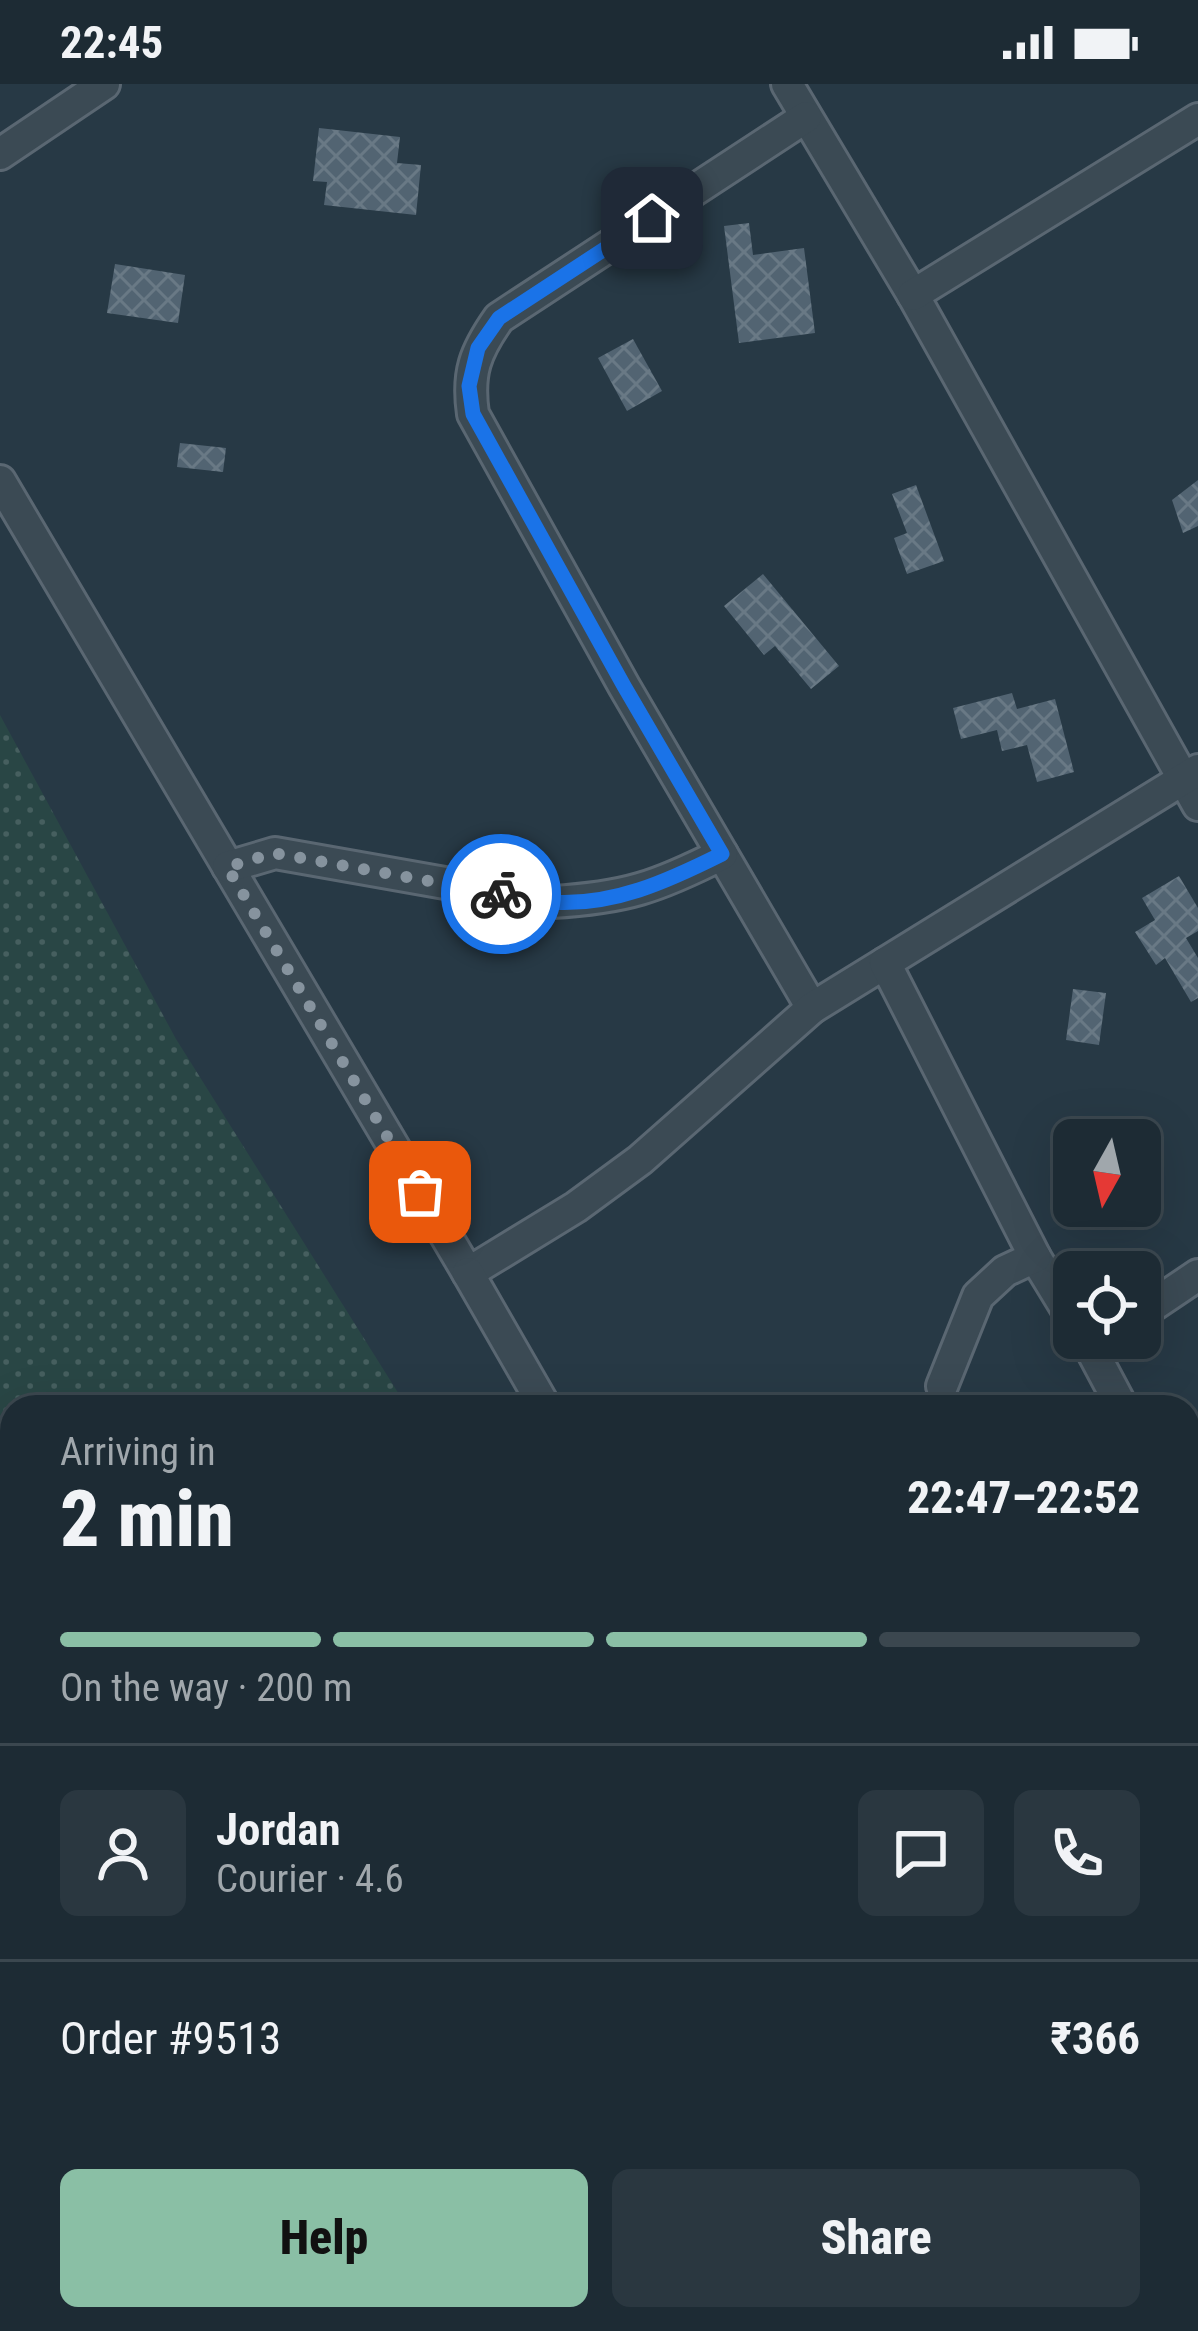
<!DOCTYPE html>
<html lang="en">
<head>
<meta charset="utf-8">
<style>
  body { margin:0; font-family:"Roboto Condensed",sans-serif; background:#2a3740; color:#f1f3f6; height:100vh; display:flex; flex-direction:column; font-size:45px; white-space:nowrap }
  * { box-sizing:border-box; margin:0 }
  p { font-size:39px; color:#a0a7ac }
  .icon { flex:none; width:66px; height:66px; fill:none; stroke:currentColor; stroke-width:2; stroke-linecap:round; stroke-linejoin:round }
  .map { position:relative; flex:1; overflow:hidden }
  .side { position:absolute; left:0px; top:1311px; width:1200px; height:936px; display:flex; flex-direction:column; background:#1d2b34; border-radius:36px 36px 0 0; box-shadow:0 12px 48px #0002,0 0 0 3px #3b474f }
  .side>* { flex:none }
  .needle { width:78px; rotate:188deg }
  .controls { position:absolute; left:1053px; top:1035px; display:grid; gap:24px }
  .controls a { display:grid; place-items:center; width:108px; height:108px; border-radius:18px; background:#1d2b34; box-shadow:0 12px 48px #0002,0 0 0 3px #3b474f; font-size:60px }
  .pin { position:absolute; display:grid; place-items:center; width:102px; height:102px; color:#fff; margin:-51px; border-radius:24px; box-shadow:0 6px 18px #0006 }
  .courier { position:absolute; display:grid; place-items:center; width:120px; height:120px; margin:-60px; border:9px solid #1a73e8; border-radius:50%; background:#fff; color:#222; box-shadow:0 3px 15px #0007 }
  .headline em { font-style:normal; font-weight:800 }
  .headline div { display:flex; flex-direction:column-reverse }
  .headline { display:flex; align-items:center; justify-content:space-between; height:204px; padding:0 60px }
  h1 { font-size:78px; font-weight:800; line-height:90px }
  .bar { display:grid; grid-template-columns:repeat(4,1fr); gap:18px 12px; align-content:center; height:144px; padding:0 60px }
  .bar i { height:15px; border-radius:9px; background:#3b474f }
  .bar .current { background:#8abfa5 }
  .bar p { grid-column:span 4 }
  .line { display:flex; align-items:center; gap:30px; padding:0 60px; border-top:3px solid #3b474f }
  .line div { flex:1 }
  .round { display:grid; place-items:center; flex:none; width:126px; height:126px; border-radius:18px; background:#2a3740 }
  .action { display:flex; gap:24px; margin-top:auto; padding:24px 60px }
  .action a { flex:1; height:138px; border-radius:18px; background:#8abfa5; color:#111; font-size:48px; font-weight:800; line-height:138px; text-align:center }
  .action a+a { background:#2a3740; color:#f1f3f6 }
  .status { display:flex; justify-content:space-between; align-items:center; height:84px; padding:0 60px; background:#1d2b34; direction:ltr }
  .status svg { height:33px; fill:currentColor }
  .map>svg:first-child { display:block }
</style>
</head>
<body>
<div class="status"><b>22:45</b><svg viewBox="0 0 49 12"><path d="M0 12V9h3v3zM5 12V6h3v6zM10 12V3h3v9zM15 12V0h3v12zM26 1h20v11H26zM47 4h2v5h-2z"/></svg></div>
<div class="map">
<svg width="1198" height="2247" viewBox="0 0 1198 2247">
  <defs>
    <pattern id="grass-dots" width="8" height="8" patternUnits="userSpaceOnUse" patternTransform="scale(3)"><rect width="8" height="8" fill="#294645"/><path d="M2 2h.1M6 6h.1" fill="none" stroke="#465f5f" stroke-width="1.8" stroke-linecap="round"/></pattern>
    <pattern id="building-cross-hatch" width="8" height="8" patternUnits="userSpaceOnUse" patternTransform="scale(3)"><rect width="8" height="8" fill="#526472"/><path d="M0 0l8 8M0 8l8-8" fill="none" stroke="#697985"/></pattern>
  </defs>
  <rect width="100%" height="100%" fill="#273945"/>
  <path fill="url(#grass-dots)" d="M0 631 176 955 407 1323H12V2235H977L985 2247H0Z"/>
  <g fill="url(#building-cross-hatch)">
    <path d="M319 44 400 53 397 79 421 81 416 131 324 121 327 98 313 97Z"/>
    <path d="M749 139 753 171 804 164 815 249 739 259 724 142Z"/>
    <path d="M115 180 185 191 178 239 107 229Z"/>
    <path d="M633 255 662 307 627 327 598 274Z"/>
    <path d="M180 359 226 364 223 388 177 383Z"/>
    <path d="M1198 396V442L1183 449 1172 416Z"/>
    <path d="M916 401 944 477 907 490 894 454 907 449 892 410Z"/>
    <path d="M763 490 839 582 811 605 775 562 764 571 724 522Z"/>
    <path d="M1012 609 1017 625 1055 615 1074 688 1037 698 1027 661 1002 667 997 646 961 655 953 624Z"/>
    <path d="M1179 792 1198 824V847L1186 854 1198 874V914L1191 918 1165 874 1156 881 1135 848 1155 836 1142 814Z"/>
    <path d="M1073 905 1106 909 1099 961 1066 956Z"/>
  </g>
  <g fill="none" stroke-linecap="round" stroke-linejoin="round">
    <defs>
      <g id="minor">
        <path d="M787 0 913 211 1198 721"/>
        <path d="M806 33 499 234C475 268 467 289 473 330L624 602 812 924"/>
        <path d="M0 70 104 0"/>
        <path d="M913 211 1198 35"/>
        <path d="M0 397 468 1189 576 1123 640 1076 812 924 885 879"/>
        <path d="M228 783 275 769 552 818C625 814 657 803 722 770"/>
        <path d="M1035 1173 1074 1237"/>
        <path d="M468 1189 545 1323"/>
        <path d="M1140 1230 1198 1191"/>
        <path d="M1104 1254 1090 1263 1122 1323"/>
        <path d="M942 1302 978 1212 1005 1187 1035 1173 885 879 1198 686"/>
        <path d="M1188 1448 1198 1466"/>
        <path d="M1188 1643 1198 1637"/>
        <path d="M1188 1750 1198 1767"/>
        <path d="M1070 2235 1077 2247"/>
      </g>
    </defs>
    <use href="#minor" stroke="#5a6772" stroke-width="36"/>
    <use href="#minor" stroke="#3b4a54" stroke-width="30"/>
  </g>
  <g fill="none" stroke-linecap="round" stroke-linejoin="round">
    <path stroke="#86939e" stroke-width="12" stroke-dasharray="0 21.6" d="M420 1108 227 783 274 769 501 810"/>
    <path stroke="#1a73e8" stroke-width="15" d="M501 810C517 813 533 817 549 818 612 823 668 797 722 770L624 602 473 330 469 302 478 264 499 234 652 134"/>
  </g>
</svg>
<div class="controls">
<a><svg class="needle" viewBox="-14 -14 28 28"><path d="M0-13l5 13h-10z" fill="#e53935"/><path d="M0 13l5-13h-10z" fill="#a0a7ac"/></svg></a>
<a><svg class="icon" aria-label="locate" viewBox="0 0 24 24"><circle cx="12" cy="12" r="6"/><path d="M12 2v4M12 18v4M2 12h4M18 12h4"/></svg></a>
</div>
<div class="pin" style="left:420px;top:1108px;background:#ea580c"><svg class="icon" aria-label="bag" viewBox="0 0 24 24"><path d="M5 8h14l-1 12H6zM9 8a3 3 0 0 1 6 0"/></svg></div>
<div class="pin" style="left:652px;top:134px;background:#1f2937"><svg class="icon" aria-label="home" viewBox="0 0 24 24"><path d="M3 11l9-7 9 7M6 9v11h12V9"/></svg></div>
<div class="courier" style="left:501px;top:810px"><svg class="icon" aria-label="bike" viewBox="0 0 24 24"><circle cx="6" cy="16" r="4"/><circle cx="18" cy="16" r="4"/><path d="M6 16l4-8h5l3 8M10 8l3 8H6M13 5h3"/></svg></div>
<section class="side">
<div class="headline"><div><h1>2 min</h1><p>Arriving in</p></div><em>22:47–22:52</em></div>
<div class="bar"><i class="current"></i><i class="current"></i><i class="current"></i><i></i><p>On the way · 200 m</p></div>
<div class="line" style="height:216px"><a class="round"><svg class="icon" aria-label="person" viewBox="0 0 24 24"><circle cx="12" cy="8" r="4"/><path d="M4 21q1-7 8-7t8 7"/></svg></a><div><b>Jordan</b><p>Courier · 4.6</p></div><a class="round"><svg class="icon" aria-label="chat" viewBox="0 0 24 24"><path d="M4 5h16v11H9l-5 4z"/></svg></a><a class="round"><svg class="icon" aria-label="phone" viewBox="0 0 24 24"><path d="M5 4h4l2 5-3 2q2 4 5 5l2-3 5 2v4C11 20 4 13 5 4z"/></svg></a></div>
<div class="line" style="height:156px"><div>Order #9513</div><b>₹366</b></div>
<div class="action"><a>Help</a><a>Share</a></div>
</section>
</div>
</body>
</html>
